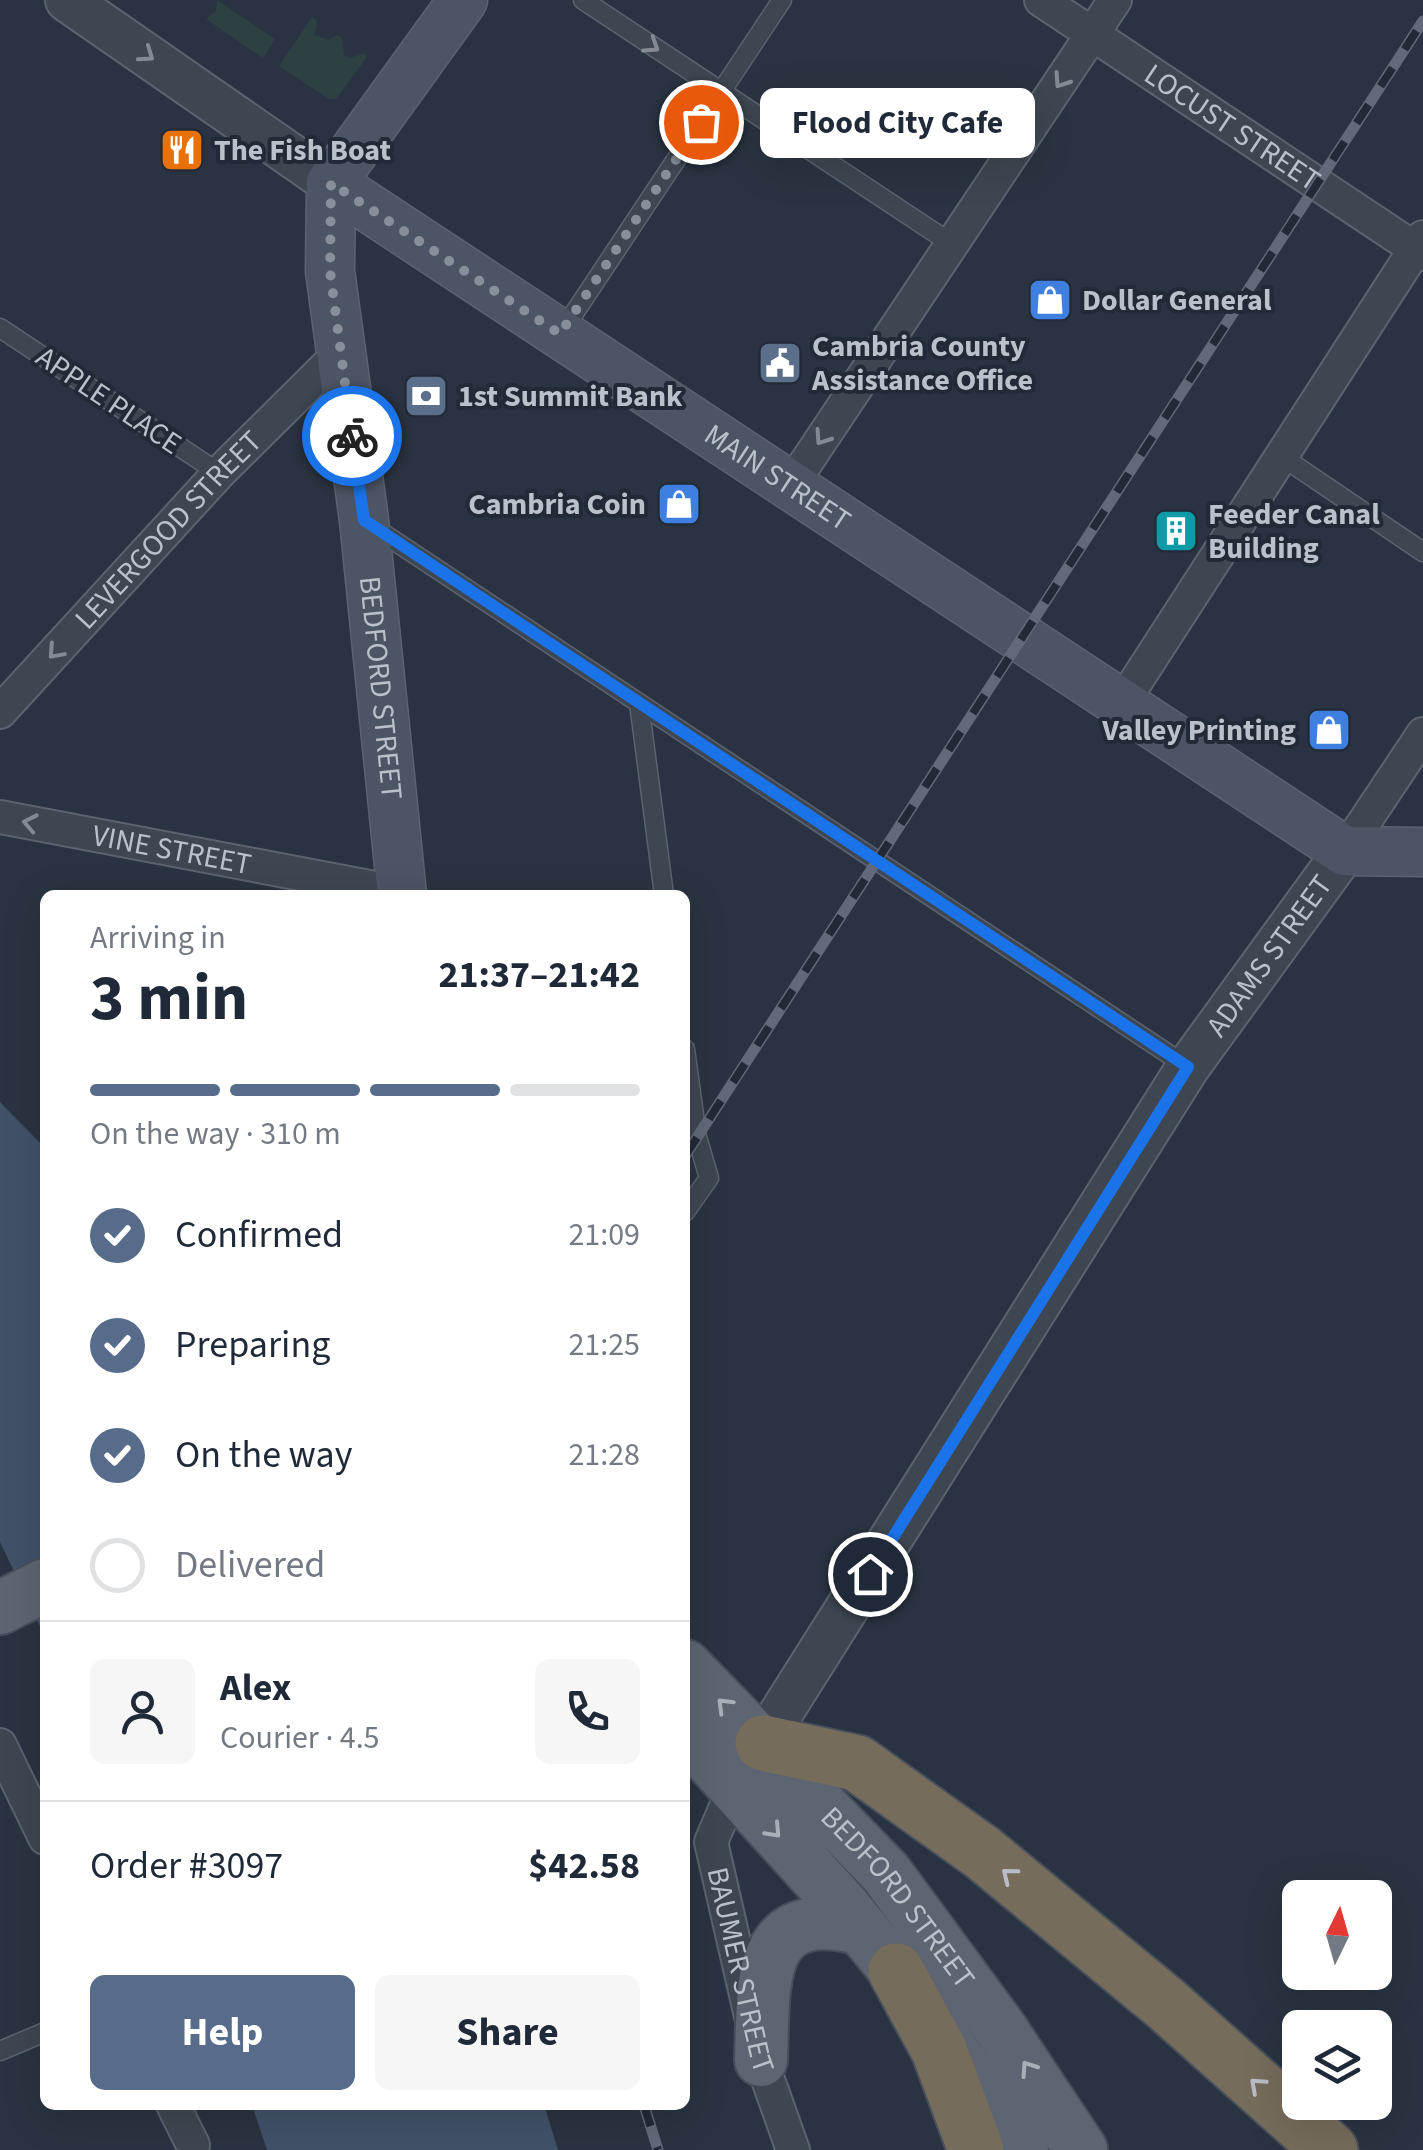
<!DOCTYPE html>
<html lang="en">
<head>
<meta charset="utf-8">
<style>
  body { margin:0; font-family:"Source Sans 3",sans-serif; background:#f6f6f7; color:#1f2937; height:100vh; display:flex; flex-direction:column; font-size:38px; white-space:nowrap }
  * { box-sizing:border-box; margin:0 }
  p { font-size:32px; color:#747a83 }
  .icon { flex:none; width:55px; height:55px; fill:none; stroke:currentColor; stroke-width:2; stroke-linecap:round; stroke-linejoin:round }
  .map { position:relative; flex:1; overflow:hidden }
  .sheet { position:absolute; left:40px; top:890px; width:650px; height:1220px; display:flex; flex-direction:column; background:#fff; border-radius:15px; box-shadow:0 10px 40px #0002 }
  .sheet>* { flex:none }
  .needle { width:65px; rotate:5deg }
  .tools { position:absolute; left:1282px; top:1880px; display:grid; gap:20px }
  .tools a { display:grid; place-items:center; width:110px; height:110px; border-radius:15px; background:#fff; box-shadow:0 10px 40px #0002; font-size:50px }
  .pin { position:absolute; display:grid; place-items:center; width:85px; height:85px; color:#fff; margin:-42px; border:5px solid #fff; border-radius:50%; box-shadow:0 2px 10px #0007 }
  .courier { position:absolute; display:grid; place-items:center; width:100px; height:100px; margin:-50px; border:8px solid #1a73e8; border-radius:50%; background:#fff; color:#222; box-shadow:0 2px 12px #0007 }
  .bubble { position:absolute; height:70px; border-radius:15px; background:#fff; box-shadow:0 10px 40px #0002; font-size:32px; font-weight:700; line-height:70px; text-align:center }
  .summary em { font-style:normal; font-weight:700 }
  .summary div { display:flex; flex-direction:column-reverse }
  .summary { display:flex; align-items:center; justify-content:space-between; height:170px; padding:0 50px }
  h1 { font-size:65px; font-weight:700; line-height:75px }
  .bar { display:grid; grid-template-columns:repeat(4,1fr); gap:15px 10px; align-content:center; height:120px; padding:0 50px }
  .bar i { height:12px; border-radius:8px; background:#e0e1e3 }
  .bar .on { background:#576b8a }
  .bar p { grid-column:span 4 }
  .line { display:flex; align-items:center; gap:25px; padding:0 50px; border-top:2px solid #e0e1e3 }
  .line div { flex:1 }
  .round { display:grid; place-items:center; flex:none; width:105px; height:105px; border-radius:15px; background:#f6f6f7 }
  ol { padding:0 50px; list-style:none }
  li { display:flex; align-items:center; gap:30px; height:110px }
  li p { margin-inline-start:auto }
  li .icon { padding:10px; border-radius:50%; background:#576b8a; color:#fff; stroke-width:4 }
  li:last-child { color:#747a83 }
  li i { width:55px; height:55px; border:5px solid #e0e1e3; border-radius:50% }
  .button { display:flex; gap:20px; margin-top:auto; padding:20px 50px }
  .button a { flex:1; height:115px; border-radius:15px; background:#576b8a; color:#fff; font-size:40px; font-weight:700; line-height:115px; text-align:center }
  .button a+a { background:#f6f6f7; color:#1f2937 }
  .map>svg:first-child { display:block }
</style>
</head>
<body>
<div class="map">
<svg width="1423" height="2150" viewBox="0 0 1423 2150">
  <rect width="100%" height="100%" fill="#2a3341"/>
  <g fill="#2d4143">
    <path d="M217 0 275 39 263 58 206 19 216 11Z"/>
    <path d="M312 17 317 21 315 35 328 40 337 35 342 38 344 55 350 58 364 53 367 57 336 99H329L279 66Z"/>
  </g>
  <g fill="#415168">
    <path d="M0 1102 45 1148V1637L0 1542Z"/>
    <path d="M252 2105H544L558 2150H267Z"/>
  </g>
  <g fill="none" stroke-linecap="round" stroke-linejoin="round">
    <defs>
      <g id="service">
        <path d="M583 0 952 244"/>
        <path d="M0 328 219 473"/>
        <path d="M561 333 782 0"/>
        <path d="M1281 456 1423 552"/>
        <path d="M372 526 1188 1067"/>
        <path d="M639 703 664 895"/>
        <path d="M685 1049 697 1137 709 1178 685 1212"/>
        <path d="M0 2051 45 2032"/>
      </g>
      <g id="minor">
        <path id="s1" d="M1041 0 1423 254"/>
        <path d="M791 485 1115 0"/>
        <path d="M1122 703 1423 237"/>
        <path id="s2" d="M0 712 219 473 340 353"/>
        <path id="s3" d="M0 817 401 893"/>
        <path d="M1345 851 1423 734"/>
        <path d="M0 1745 45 1838"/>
        <path id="s4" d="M734 1788 711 1842 761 2060 793 2150"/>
        <path d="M173 2105 193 2145"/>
      </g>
      <g id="tertiary">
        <path d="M67 0 331 183"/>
        <path id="s5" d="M747 1767 1188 1067 1345 851"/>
      </g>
      <g id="secondary">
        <path id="s6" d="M331 183 1345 851 1423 852"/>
        <path id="s7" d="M331 183 330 271 364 520 402 895"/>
        <path d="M331 183 463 0"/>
      </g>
      <g id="primary">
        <path d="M0 1608 45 1585"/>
        <path id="s8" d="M685 1666 886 1873 1000 2028 1081 2150"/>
        <path d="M685 1732 843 1906 896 1971 1022 2150"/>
        <path d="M761 2060C764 1983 754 1901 862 1929"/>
      </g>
      <g id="motorway">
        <path d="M763 1743 857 1763 983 1853 1166 2004 1330 2150"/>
        <path d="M896 1971 939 2050 976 2150"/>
      </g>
    </defs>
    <use href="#service" stroke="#5c636f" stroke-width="21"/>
    <use href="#minor" stroke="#5c636f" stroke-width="36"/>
    <use href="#tertiary" stroke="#5c636f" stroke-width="46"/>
    <use href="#secondary" stroke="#5c636f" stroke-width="51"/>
    <use href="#primary" stroke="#474e5b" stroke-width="56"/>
    <use href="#motorway" stroke="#48505c" stroke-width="59"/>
    <use href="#service" stroke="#3e4651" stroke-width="18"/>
    <use href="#minor" stroke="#3e4651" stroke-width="32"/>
    <use href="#tertiary" stroke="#3e4651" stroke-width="42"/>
    <use href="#secondary" stroke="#4c5564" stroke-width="48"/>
    <use href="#primary" stroke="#5c6571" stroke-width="52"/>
    <use href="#motorway" stroke="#766c5c" stroke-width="55"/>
    <defs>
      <g id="rail">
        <path d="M685 1156 1423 21"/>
        <path d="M644 2105 658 2150"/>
      </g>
    </defs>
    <use href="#rail" stroke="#606a78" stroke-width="11"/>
    <use href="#rail" stroke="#222a37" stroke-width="8" stroke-dasharray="22" stroke-linecap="butt"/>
  </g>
  <defs><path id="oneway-chevron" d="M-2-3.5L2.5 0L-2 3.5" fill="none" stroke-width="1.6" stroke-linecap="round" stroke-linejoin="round" transform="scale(2.5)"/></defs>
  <g stroke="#838a94">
    <use href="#oneway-chevron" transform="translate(652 46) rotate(33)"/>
    <use href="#oneway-chevron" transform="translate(147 55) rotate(35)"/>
    <use href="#oneway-chevron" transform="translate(1061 81) rotate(124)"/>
    <use href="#oneway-chevron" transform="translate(822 438) rotate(124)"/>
    <use href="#oneway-chevron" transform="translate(55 652) rotate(132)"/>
    <use href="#oneway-chevron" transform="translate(30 823) rotate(-169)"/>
  </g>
  <g stroke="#a8afb9">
    <use href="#oneway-chevron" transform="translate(724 1705) rotate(-135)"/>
    <use href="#oneway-chevron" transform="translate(774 1831) rotate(47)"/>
    <use href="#oneway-chevron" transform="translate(1028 2068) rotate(-124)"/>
  </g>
  <g stroke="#b8bdc5">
    <use href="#oneway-chevron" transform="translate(1009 1875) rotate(-141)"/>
    <use href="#oneway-chevron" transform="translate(1257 2085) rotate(-138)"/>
  </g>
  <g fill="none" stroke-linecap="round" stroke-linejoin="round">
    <path stroke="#888f9b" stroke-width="10" stroke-dasharray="0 18" d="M352 436 330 271 331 183 560 334 701 122"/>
    <path stroke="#1a73e8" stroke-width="12" d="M352 436 364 520 1188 1067 870 1574"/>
  </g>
  <defs>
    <symbol id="restaurant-square" viewBox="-11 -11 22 22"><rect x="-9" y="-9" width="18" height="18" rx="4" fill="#e8710a" stroke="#222a37"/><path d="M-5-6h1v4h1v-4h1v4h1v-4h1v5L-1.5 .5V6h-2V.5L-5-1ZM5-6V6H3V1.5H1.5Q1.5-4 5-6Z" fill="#fff"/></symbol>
    <symbol id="shop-square" viewBox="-11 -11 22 22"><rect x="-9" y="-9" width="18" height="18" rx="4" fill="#3f7fe0" stroke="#222a37"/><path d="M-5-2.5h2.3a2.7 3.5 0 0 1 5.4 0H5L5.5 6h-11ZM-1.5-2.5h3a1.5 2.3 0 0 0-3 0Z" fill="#fff"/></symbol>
    <symbol id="civic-square" viewBox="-11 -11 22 22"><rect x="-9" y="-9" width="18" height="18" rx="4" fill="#5c6f8a" stroke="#222a37"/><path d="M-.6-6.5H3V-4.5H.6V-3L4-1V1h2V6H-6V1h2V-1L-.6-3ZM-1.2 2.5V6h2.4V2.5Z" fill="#fff"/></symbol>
    <symbol id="bank-square" viewBox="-11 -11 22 22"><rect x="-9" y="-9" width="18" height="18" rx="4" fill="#5c6f8a" stroke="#222a37"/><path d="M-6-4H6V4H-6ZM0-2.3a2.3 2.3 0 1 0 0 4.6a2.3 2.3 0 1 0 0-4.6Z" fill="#fff"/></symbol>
    <symbol id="building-square" viewBox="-11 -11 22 22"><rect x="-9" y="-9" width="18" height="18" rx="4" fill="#0f9aa8" stroke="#222a37"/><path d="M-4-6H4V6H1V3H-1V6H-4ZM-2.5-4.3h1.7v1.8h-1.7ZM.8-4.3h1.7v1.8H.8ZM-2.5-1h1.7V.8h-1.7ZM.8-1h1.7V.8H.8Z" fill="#fff"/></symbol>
  </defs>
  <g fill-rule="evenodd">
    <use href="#restaurant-square" x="157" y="125" width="50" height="50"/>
    <use href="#shop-square" x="1025" y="275" width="50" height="50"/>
    <use href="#civic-square" x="755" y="338" width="50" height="50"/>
    <use href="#bank-square" x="401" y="371" width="50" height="50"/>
    <use href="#shop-square" x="654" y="479" width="50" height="50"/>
    <use href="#building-square" x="1151" y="506" width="50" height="50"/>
    <use href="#shop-square" x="1304" y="705" width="50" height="50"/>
  </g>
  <g text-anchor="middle" stroke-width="8" stroke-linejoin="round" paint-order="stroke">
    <g font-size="30" fill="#bbc1cb" stroke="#222a37">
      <text dy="10" stroke="none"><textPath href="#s1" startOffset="230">LOCUST STREET</textPath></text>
      <text transform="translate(109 400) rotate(34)" y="10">APPLE PLACE</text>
      <text dy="10" stroke="none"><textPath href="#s6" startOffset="535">MAIN STREET</textPath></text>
      <text dy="10" stroke="none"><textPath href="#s2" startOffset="248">LEVERGOOD STREET</textPath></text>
      <text dy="10" stroke="none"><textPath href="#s7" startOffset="508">BEDFORD STREET</textPath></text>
      <text dy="10" stroke="none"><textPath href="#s3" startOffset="175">VINE STREET</textPath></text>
      <text dy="10" stroke="none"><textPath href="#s5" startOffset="965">ADAMS STREET</textPath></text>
      <text dy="10" stroke="none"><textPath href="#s8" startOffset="315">BEDFORD STREET</textPath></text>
      <text dy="10" stroke="none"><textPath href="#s4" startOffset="190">BAUMER STREET</textPath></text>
    </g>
    <g font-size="30" font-weight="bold" fill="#bbc1cb" stroke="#222a37" text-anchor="start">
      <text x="214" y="160">The Fish Boat</text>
      <text x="1082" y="310">Dollar General</text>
      <text x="812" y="356">Cambria County<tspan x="812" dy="34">Assistance Office</tspan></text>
      <text x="458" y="406">1st Summit Bank</text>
      <text x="646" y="514" text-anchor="end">Cambria Coin</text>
      <text x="1208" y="524">Feeder Canal<tspan x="1208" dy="34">Building</tspan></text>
      <text x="1296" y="740" text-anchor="end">Valley Printing</text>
    </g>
  </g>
</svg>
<div class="tools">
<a><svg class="needle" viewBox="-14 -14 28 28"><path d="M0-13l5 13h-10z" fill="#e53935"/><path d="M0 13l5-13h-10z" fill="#747a83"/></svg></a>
<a><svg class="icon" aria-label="layers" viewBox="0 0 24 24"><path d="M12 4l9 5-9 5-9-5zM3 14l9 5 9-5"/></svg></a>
</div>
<div class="pin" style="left:701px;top:122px;background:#ea580c"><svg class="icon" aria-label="bag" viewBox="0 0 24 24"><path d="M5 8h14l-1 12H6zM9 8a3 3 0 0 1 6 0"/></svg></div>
<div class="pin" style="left:870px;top:1574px;background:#1f2937"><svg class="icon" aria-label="home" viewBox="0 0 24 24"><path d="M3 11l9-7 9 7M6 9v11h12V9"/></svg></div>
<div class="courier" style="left:352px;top:436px"><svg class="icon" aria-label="bike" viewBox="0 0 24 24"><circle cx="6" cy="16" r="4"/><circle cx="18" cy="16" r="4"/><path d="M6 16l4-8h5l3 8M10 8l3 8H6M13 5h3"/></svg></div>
<div class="bubble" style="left:760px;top:88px;width:275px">Flood City Cafe</div>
<section class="sheet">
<div class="summary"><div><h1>3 min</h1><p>Arriving in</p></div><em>21:37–21:42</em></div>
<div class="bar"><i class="on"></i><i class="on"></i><i class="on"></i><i></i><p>On the way · 310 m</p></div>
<ol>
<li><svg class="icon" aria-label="check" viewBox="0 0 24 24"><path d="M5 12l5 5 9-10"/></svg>Confirmed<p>21:09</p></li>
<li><svg class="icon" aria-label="check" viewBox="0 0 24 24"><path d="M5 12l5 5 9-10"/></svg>Preparing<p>21:25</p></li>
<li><svg class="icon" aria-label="check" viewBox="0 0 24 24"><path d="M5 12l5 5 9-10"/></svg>On the way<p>21:28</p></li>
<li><i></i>Delivered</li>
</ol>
<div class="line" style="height:180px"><a class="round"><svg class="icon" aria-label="person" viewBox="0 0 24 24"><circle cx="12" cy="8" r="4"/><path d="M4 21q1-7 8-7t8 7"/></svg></a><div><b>Alex</b><p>Courier · 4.5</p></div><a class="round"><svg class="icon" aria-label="phone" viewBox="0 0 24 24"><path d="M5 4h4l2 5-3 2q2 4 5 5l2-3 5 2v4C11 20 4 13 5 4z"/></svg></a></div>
<div class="line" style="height:130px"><div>Order #3097</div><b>$42.58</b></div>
<div class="button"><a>Help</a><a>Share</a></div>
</section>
</div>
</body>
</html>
